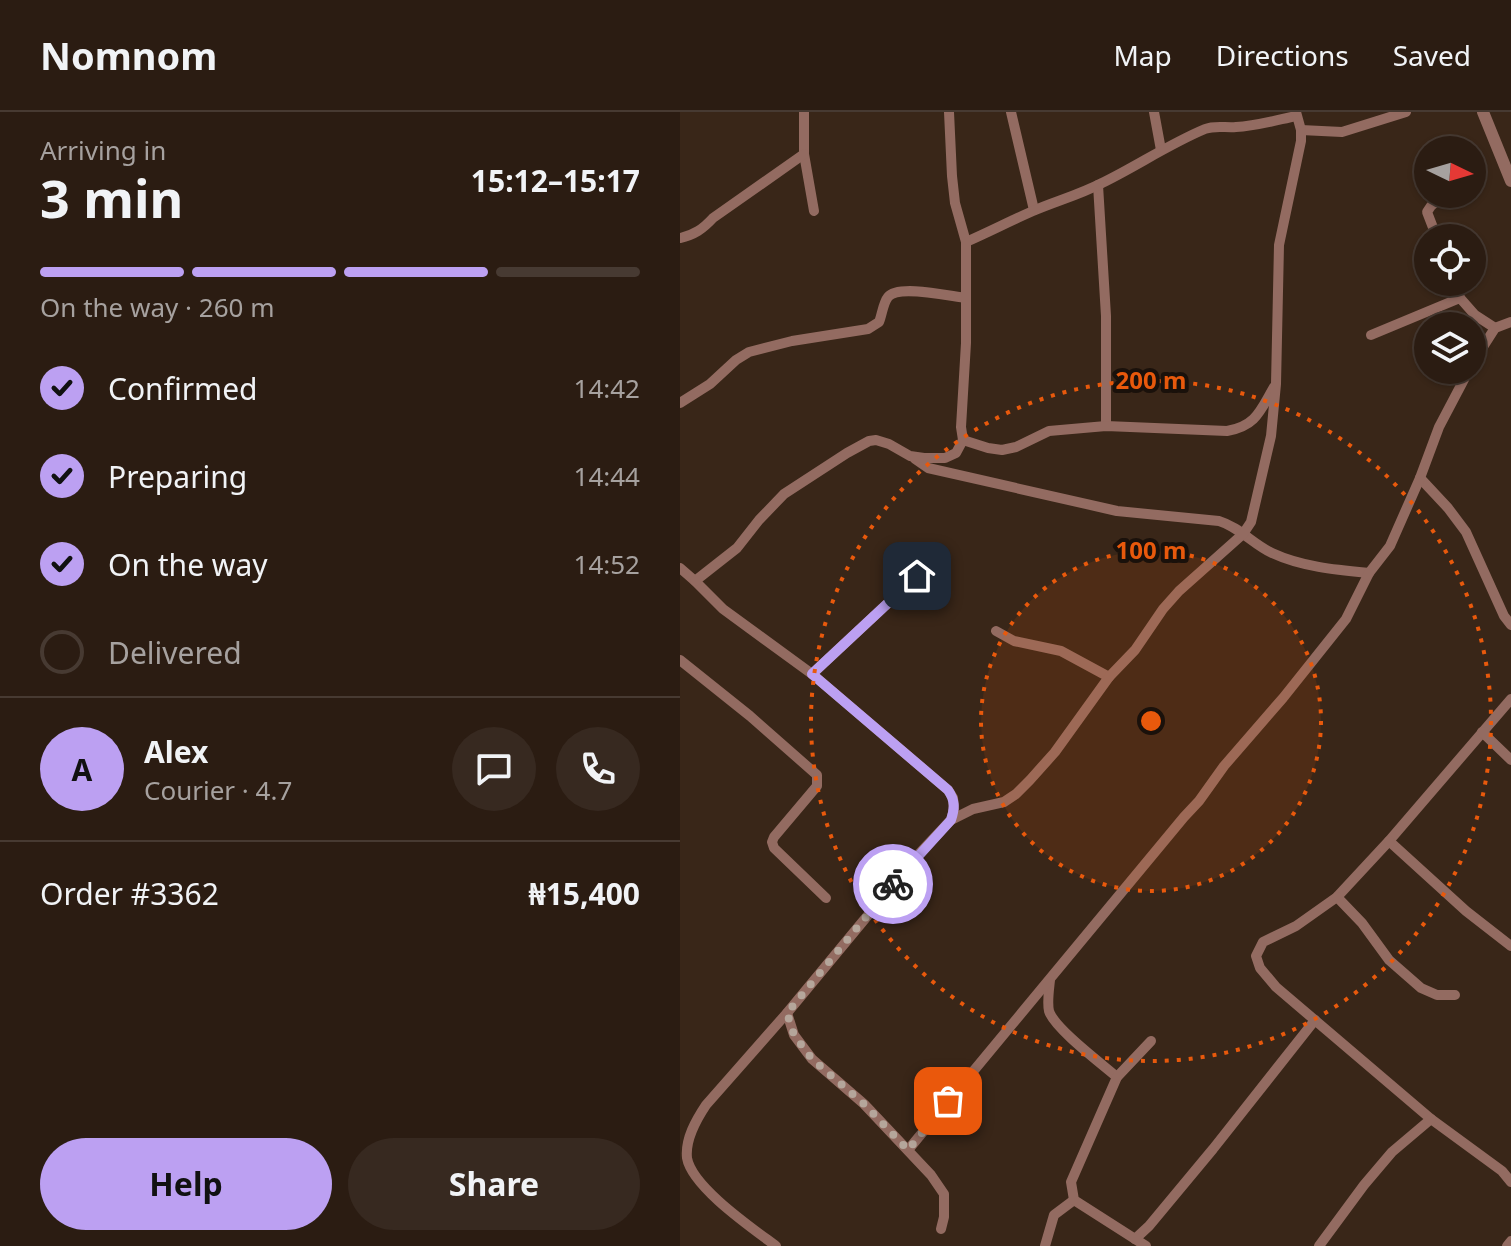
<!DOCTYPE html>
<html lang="en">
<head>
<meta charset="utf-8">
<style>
  body { margin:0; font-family:"Noto Sans",sans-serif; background:#372920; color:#f1f3f6; height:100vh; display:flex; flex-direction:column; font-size:30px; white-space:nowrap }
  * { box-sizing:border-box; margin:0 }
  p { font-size:26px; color:#a6a19f }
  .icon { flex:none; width:44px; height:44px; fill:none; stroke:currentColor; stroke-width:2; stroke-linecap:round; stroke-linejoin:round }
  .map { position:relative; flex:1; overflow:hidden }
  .panel { display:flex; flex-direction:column; background:#2b1c12; width:680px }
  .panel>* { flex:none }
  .needle { width:52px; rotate:95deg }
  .controls { position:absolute; left:734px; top:24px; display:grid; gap:16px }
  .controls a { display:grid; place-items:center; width:72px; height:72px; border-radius:50%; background:#2b1c12; box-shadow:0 2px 6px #0004,0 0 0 2px #473a32; font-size:40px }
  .pin { position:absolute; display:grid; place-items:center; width:68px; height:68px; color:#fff; margin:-34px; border-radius:16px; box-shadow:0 4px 12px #0006 }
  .courier { position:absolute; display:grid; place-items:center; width:80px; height:80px; margin:-40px; border:6px solid #bca0f2; border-radius:50%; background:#fff; color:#222; box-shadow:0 2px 10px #0007 }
  .head em { font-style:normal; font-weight:700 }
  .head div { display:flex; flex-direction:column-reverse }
  .head { display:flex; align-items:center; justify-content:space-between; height:136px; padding:0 40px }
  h1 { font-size:52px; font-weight:700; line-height:60px }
  .bar { display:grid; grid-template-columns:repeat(4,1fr); gap:12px 8px; align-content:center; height:96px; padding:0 40px }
  .bar i { height:10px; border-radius:6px; background:#473a32 }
  .bar .active { background:#bca0f2 }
  .bar p { grid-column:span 4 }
  .line { display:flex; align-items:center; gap:20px; padding:0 40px; border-top:2px solid #473a32 }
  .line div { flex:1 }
  .round { display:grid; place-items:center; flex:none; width:84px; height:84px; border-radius:42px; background:#372920 }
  ol { padding:0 40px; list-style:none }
  li { display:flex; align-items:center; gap:24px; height:88px }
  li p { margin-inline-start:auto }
  li .icon { padding:8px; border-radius:50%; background:#bca0f2; color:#111; stroke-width:4 }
  li:last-child { color:#a6a19f }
  li i { width:44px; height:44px; border:4px solid #473a32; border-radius:50% }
  .action { display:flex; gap:16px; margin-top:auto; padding:16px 40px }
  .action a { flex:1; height:92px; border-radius:48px; background:#bca0f2; color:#111; font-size:32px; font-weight:700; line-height:92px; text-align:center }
  .action a+a { background:#372920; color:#f1f3f6 }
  header { display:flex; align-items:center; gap:48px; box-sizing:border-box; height:112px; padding:0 40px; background:#2b1c12; border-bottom:2px solid #473a32 }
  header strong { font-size:38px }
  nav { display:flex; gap:44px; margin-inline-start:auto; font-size:28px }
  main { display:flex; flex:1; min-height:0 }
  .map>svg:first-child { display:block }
</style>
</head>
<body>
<header>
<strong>Nomnom</strong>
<nav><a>Map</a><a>Directions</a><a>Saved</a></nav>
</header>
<main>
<section class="panel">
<div class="head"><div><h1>3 min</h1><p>Arriving in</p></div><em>15:12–15:17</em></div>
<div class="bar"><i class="active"></i><i class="active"></i><i class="active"></i><i></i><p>On the way · 260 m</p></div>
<ol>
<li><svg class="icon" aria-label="check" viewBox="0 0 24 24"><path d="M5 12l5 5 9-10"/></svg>Confirmed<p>14:42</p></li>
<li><svg class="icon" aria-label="check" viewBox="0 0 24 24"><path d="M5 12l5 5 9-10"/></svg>Preparing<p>14:44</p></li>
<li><svg class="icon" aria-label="check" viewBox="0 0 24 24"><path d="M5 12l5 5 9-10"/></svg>On the way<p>14:52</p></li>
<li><i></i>Delivered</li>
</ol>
<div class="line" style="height:144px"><b class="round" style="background:#bca0f2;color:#111">A</b><div><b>Alex</b><p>Courier · 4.7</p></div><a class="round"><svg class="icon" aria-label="chat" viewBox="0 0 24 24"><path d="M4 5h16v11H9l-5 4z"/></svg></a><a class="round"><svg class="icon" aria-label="phone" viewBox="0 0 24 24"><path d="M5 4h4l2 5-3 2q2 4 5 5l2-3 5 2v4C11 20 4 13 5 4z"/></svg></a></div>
<div class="line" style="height:104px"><div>Order #3362</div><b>₦15,400</b></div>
<div class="action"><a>Help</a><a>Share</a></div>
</section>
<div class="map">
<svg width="831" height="1134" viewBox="0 0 831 1134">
  <rect width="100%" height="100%" fill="#392618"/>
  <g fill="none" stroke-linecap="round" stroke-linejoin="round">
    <g stroke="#936b61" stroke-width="10">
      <path d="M124 0V42L134 99"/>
      <path d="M331 0 354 98"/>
      <path d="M474 0 481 38"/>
      <path d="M621 18 662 20 726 0"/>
      <path d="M418 73 426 204V314"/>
      <path d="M0 126C14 123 23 117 33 106L124 42"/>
      <path d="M757 126 747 100 751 94 765 82"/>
      <path d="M286 130C309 120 330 109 353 99 376 89 399 83 422 71 457 54 489 32 525 17 535 13 546 16 556 15 576 14 597 8 616 4"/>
      <path d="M774 170 780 186"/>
      <path d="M691 223 780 186 795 203 815 216"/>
      <path d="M792 252 815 216 831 210"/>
      <path d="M0 291 30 272 56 248 69 240 112 229 188 217 199 210C202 203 203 191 208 185 218 172 269 184 286 186"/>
      <path d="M283 328 308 336 322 338 336 335 369 319 426 314 547 319C576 314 580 299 594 275"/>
      <path d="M235 347 248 356 437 399 539 409C559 415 573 432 592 441 622 455 657 458 689 461"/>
      <path d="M740 366 768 396 786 420 824 504 831 513"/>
      <path d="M0 456 15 469 43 497 132 562 268 678 273 686 274 697 271 708 237 744 107 901 26 993C16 1008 5 1027 7 1046 12 1075 72 1116 96 1134"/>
      <path d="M15 469 57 436 79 408 104 382 167 341 189 329 196 328 209 332 230 344 244 346H265L276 341 283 328 281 315 286 231V130L275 91 272 64 269 0"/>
      <path d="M316 519 334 529 381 539 429 565"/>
      <path d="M0 548 70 604 137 663V674L94 725 92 730 94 736 146 786"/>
      <path d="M132 562 237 464"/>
      <path d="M831 587 709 729 657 785 616 814 583 830 576 844 580 856 596 875 751 1007 822 1059 831 1070"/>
      <path d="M802 620 831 648"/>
      <path d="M271 708 293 697 324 690 336 682 350 668 375 640 429 565 455 538 483 497 499 479 563 422 571 410 591 324 596 272 599 133 621 29V18L616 0"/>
      <path d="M709 729 786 799 831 834"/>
      <path d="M657 785 682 811 709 848 741 876 757 883H775"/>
      <path d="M370 868C369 878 367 890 369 899 374 916 422 952 437 965"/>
      <path d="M107 901 114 923 132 947 184 992 251 1063 264 1082V1105L261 1117"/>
      <path d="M228 1038 504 705 519 689 544 654 603 586 666 507 689 461 710 434 740 366 759 315 789 258"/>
      <path d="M455 1127 469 1114 533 1037 635 908"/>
      <path d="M365 1134 374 1103 394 1088"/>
      <path d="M466 1134 394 1088 391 1070 437 965 471 929"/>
      <path d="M639 1134 684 1073 712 1040 751 1007"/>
      <path d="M827 1134 831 1129"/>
    </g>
    <path stroke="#936b61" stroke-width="12" d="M803 0 831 69"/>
  </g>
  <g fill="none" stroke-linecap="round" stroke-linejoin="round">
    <path stroke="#b5a69b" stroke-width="8" stroke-dasharray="0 14.4" d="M213 772 107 901 114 923 132 947 184 992 228 1038 268 989"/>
    <path stroke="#bca0f2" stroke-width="10" d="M213 772 271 708C275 696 275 688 268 678L132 562 237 464"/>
  </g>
  <circle cx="471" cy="609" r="170" fill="#e8590c" fill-opacity=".12"/>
  <g fill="none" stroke="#e8590c" stroke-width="4" stroke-dasharray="4 8">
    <circle cx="471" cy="609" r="170"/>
    <circle cx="471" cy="609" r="340"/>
  </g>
  <circle cx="471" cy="609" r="12" fill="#e8590c" stroke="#1a110b" stroke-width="4"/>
  <g font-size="24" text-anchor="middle" font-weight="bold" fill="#e8590c" stroke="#1a110b" stroke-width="8" stroke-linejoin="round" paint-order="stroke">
    <text x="471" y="277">200 m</text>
    <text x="471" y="447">100 m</text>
  </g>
</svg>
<div class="controls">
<a><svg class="needle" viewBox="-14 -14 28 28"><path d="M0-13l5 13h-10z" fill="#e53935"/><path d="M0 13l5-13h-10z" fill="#a6a19f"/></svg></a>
<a><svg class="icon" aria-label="locate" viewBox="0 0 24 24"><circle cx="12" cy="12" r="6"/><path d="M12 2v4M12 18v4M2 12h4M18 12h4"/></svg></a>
<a><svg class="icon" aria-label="layers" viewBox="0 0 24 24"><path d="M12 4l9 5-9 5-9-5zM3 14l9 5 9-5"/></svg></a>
</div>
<div class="pin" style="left:268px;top:989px;background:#ea580c"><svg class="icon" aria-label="bag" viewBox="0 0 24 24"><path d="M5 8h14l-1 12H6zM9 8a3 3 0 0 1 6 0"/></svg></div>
<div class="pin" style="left:237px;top:464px;background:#1f2937"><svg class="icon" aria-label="home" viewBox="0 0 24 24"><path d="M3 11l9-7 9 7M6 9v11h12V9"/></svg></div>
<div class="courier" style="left:213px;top:772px"><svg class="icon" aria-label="bike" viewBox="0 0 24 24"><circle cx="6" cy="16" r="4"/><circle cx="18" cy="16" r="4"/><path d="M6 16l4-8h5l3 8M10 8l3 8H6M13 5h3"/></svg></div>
</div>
</main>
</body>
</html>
